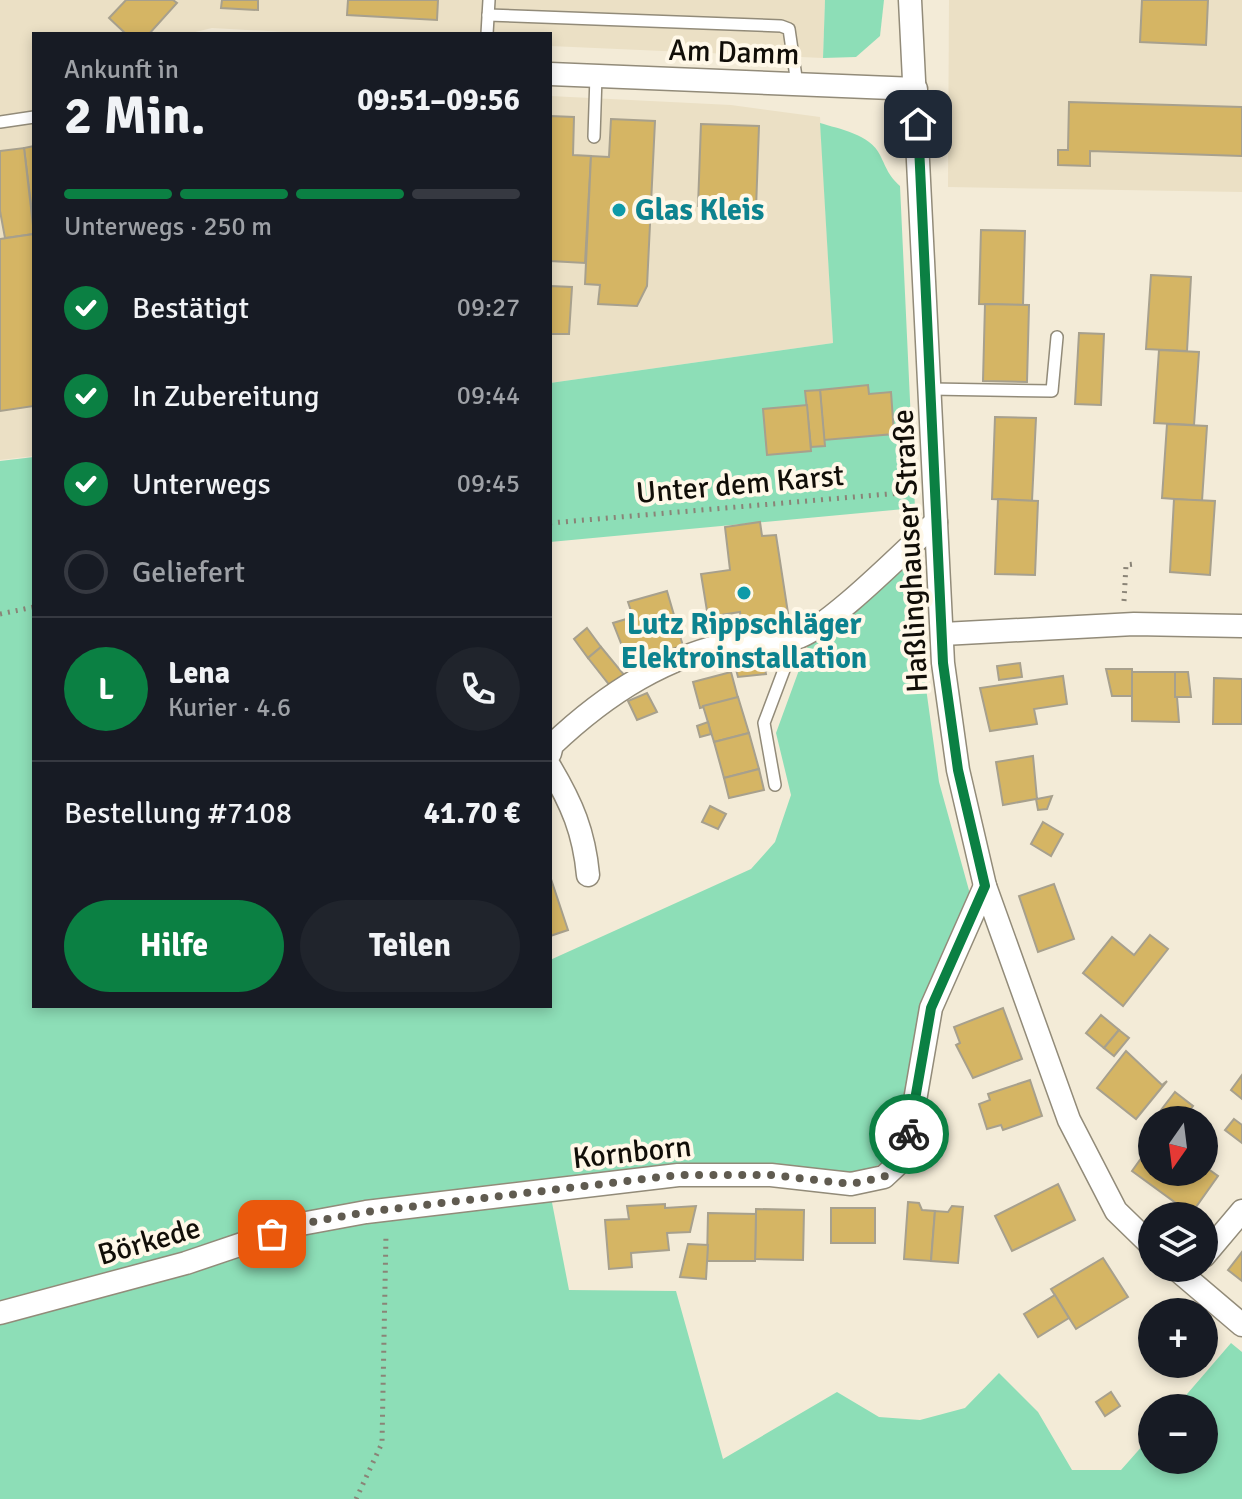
<!DOCTYPE html>
<html lang="de">
<head>
<meta charset="utf-8">
<style>
  body { margin:0; font-family:Signika,sans-serif; background:#20242c; color:#f1f3f6; height:100vh; display:flex; flex-direction:column; font-size:30px; white-space:nowrap }
  * { box-sizing:border-box; margin:0 }
  p { font-size:26px; color:#9ea1a6 }
  .icon { flex:none; width:44px; height:44px; fill:none; stroke:currentColor; stroke-width:2; stroke-linecap:round; stroke-linejoin:round }
  .map { position:relative; flex:1; overflow:hidden }
  .details { position:absolute; left:32px; top:32px; width:520px; height:976px; display:flex; flex-direction:column; background:#171b24; border-radius:0px; box-shadow:0 4px 12px #0003 }
  .details>* { flex:none }
  .needle { width:52px; rotate:194deg }
  .fabs { position:absolute; left:1138px; top:1106px; display:grid; gap:16px }
  .fabs a { display:grid; place-items:center; width:80px; height:80px; border-radius:50%; background:#171b24; box-shadow:0 4px 12px #0003; font-size:40px }
  .pin { position:absolute; display:grid; place-items:center; width:68px; height:68px; color:#fff; margin:-34px; border-radius:16px; box-shadow:0 4px 12px #0006 }
  .courier { position:absolute; display:grid; place-items:center; width:80px; height:80px; margin:-40px; border:6px solid #0b8043; border-radius:50%; background:#fff; color:#222; box-shadow:0 2px 10px #0007 }
  .headline em { font-style:normal; font-weight:800 }
  .headline div { display:flex; flex-direction:column-reverse }
  .headline { display:flex; align-items:center; justify-content:space-between; height:136px; padding:0 32px }
  h1 { font-size:52px; font-weight:800; line-height:60px }
  .bar { display:grid; grid-template-columns:repeat(4,1fr); gap:12px 8px; align-content:center; height:96px; padding:0 32px }
  .bar i { height:10px; border-radius:6px; background:#363941 }
  .bar .active { background:#0b8043 }
  .bar p { grid-column:span 4 }
  .line { display:flex; align-items:center; gap:20px; padding:0 32px; border-top:2px solid #363941 }
  .line div { flex:1 }
  .round { display:grid; place-items:center; flex:none; width:84px; height:84px; border-radius:42px; background:#20242c }
  ol { padding:0 32px; list-style:none }
  li { display:flex; align-items:center; gap:24px; height:88px }
  li p { margin-inline-start:auto }
  li .icon { padding:8px; border-radius:50%; background:#0b8043; color:#fff; stroke-width:4 }
  li:last-child { color:#9ea1a6 }
  li i { width:44px; height:44px; border:4px solid #363941; border-radius:50% }
  .cta { display:flex; gap:16px; margin-top:auto; padding:16px 32px }
  .cta a { flex:1; height:92px; border-radius:48px; background:#0b8043; color:#fff; font-size:32px; font-weight:800; line-height:92px; text-align:center }
  .cta a+a { background:#20242c; color:#f1f3f6 }
  .map>svg:first-child { display:block }
</style>
</head>
<body>
<div class="map">
<svg width="1242" height="1499" viewBox="0 0 1242 1499">
  <rect width="100%" height="100%" fill="#f3ebd7"/>
  <g fill="#ebe0c5">
    <path d="M0 0H825L823 58 550 46V34H323L212 28 187 34H34V456L0 460Z"/>
    <path d="M949 0H1242V192L948 187Z"/>
    <path d="M550 96 731 105 820 117 833 343 550 383Z"/>
  </g>
  <g fill="#8ddeb7">
    <path d="M825 0H884L880 36 856 57 823 58Z"/>
    <path d="M820 123C839 129 870 134 880 155 887 169 888 175 900 186L915 508 550 542V383L833 343Z"/>
    <path d="M34 457V1006H550V960L751 869 775 842 791 795 776 733 810 640 916 554 922 659 939 782 970 894 900 1138 887 1161 850 1178 548 1182 569 1290 676 1291 723 1459 837 1392 879 1417 920 1420 965 1408 999 1373 1038 1412 1072 1470H1121L1152 1435V1460H1204V1408H1175L1231 1343 1242 1352V1499H0V461Z"/>
  </g>
  <g fill="#d5b564" stroke="#a7a08d" stroke-width="2">
    <path d="M126 0H173L177 3 149 34H126L109 18Z"/>
    <path d="M222 0H258V10L221 8Z"/>
    <path d="M348 0H438L437 20 347 15Z"/>
    <path d="M1142 0H1208L1206 45 1140 42Z"/>
    <path d="M1069 102 1242 107V156L1090 151V166L1058 165V150H1068Z"/>
    <path d="M550 116 574 117 573 155 591 156 585 263 550 261Z"/>
    <path d="M611 119 655 121 647 286 637 306 598 304 600 285 585 284 591 156 609 157Z"/>
    <path d="M701 124 759 126 756 209 698 206Z"/>
    <path d="M34 146V228L24 148Z"/>
    <path d="M24 148 34 234 5 238 0 211V151Z"/>
    <path d="M981 230 1025 231 1023 305 979 304Z"/>
    <path d="M34 234V406L0 411V239Z"/>
    <path d="M1151 275 1191 277 1187 351 1146 349Z"/>
    <path d="M550 286 572 287 569 334H550Z"/>
    <path d="M985 304 1029 305 1027 382 983 381Z"/>
    <path d="M1079 333 1104 334 1101 405 1075 404Z"/>
    <path d="M1159 350 1199 352 1194 425 1154 423Z"/>
    <path d="M868 385 869 394 891 392 894 434 824 440 820 390Z"/>
    <path d="M820 390 825 446 811 447 805 391Z"/>
    <path d="M807 405 811 451 767 455 763 409Z"/>
    <path d="M995 417 1036 418 1032 501 992 499Z"/>
    <path d="M1167 424 1207 426 1202 501 1162 498Z"/>
    <path d="M998 499 1038 501 1035 575 995 574Z"/>
    <path d="M1174 499 1215 501 1210 575 1170 572Z"/>
    <path d="M760 522 762 536 776 535 790 626 756 631 755 622 741 623 740 612 708 617 701 574 730 570 725 527Z"/>
    <path d="M667 591 683 646 628 661 613 623 633 617 628 602Z"/>
    <path d="M587 628 601 647 588 658 574 639Z"/>
    <path d="M601 647 625 676 611 687 588 658Z"/>
    <path d="M747 648 763 658 766 674 738 677 732 654Z"/>
    <path d="M1020 663 1022 677 999 680 997 666Z"/>
    <path d="M1106 669H1132V696H1112Z"/>
    <path d="M731 672 738 698 700 708 693 682Z"/>
    <path d="M1132 672H1175L1179 722 1132 721Z"/>
    <path d="M1175 672H1188L1191 697H1175Z"/>
    <path d="M1063 676 1067 704 1034 709 1037 724 990 731 980 688Z"/>
    <path d="M1214 678 1242 679V724H1213Z"/>
    <path d="M647 693 657 712 637 720 628 701Z"/>
    <path d="M738 697 749 733 714 742 703 706Z"/>
    <path d="M708 722 711 734 700 737 697 726Z"/>
    <path d="M749 733 759 769 724 778 714 742Z"/>
    <path d="M1033 756 1037 799 1052 796 1047 809 1038 810 1036 799 1003 805 996 762Z"/>
    <path d="M759 769 764 790 729 798 724 778Z"/>
    <path d="M710 806 726 814 718 829 702 822Z"/>
    <path d="M1043 822 1063 834 1051 856 1031 844Z"/>
    <path d="M550 876 568 930 550 936Z"/>
    <path d="M1054 884 1074 939 1038 952 1019 896Z"/>
    <path d="M1150 935 1168 949 1123 1006 1083 973 1112 937 1134 955Z"/>
    <path d="M1003 1008 1022 1059 973 1078 956 1045 960 1043 954 1027Z"/>
    <path d="M1101 1015 1119 1030 1104 1048 1086 1033Z"/>
    <path d="M1119 1030 1129 1038 1114 1056 1104 1048Z"/>
    <path d="M1126 1051 1162 1085 1167 1081 1136 1119 1097 1088Z"/>
    <path d="M1242 1075V1099L1231 1090Z"/>
    <path d="M1030 1080 1042 1116 1003 1130 1001 1125 987 1129 979 1104 990 1100 988 1094Z"/>
    <path d="M1175 1092 1193 1106 1182 1120H1174L1161 1110Z"/>
    <path d="M1234 1119 1242 1125V1143L1225 1130Z"/>
    <path d="M1152 1143V1172H1204V1166L1218 1176 1191 1214 1132 1171Z"/>
    <path d="M1058 1184 1075 1220 1012 1251 995 1216Z"/>
    <path d="M908 1202 919 1203 922 1210 935 1211 931 1261 904 1259Z"/>
    <path d="M665 1204V1208L696 1206 690 1232 667 1233 669 1250 631 1253 632 1267 609 1269 605 1220 629 1219 627 1206Z"/>
    <path d="M952 1206 963 1207 958 1263 931 1261 935 1211 948 1212Z"/>
    <rect x="831" y="1208" width="44" height="35"/>
    <path d="M756 1209 804 1210 803 1260 755 1259Z"/>
    <path d="M708 1213 756 1214 755 1261H707Z"/>
    <path d="M688 1244 708 1245 706 1279 680 1277Z"/>
    <path d="M1242 1252V1281L1228 1270Z"/>
    <path d="M1103 1258 1128 1297 1076 1329 1051 1289Z"/>
    <path d="M1055 1295 1069 1318 1038 1337 1024 1314Z"/>
    <path d="M1111 1392 1120 1406 1105 1416 1096 1402Z"/>
  </g>
  <g fill="none" stroke-linecap="round" stroke-linejoin="round">
    <defs>
      <g id="lane">
        <path d="M488 15 781 26 789 29 797 84"/>
        <path d="M487 34 489 0"/>
        <path d="M0 122 34 117"/>
        <path d="M594 137 596 76"/>
        <path d="M931 389 1052 391 1057 337"/>
        <path d="M775 785 764 723 796 638"/>
      </g>
      <g id="street">
        <path d="M910 0 943 663 958 770 985 886 1069 1120 1116 1211 1152 1246"/>
        <path d="M550 74 916 89"/>
        <path d="M943 634 1134 624 1242 626"/>
        <path d="M550 753 552 745C607 693 666 655 741 641 758 638 779 643 796 638 828 629 907 548 936 522"/>
        <path d="M550 767C572 804 584 832 588 875"/>
        <path d="M1204 1256 1242 1211"/>
        <path d="M1175 1268 1242 1325"/>
        <path d="M0 1313 186 1263 301 1224 366 1212 678 1175H771L851 1184 884 1177 900 1162 908 1141 931 1008 985 886"/>
      </g>
    </defs>
    <use href="#lane" stroke="#928b79" stroke-width="14"/>
    <use href="#street" stroke="#928b79" stroke-width="25"/>
    <g stroke="#8a8477" stroke-width="5" stroke-dasharray="2 6" stroke-linecap="butt">
      <path d="M550 523 912 492"/>
      <path d="M1124 601 1126 565 1134 564"/>
      <path d="M0 614 34 607"/>
      <path d="M356 1499 382 1443 386 1234"/>
    </g>
    <use href="#lane" stroke="#fff" stroke-width="11"/>
    <use href="#street" stroke="#fff" stroke-width="22"/>
  </g>
  <g fill="none" stroke-linecap="round" stroke-linejoin="round">
    <path stroke="#605b50" stroke-width="8" stroke-dasharray="0 14.4" d="M272 1234 301 1224 366 1212 678 1175H771L851 1184 884 1177 900 1162 909 1134"/>
    <path stroke="#0b8043" stroke-width="10" d="M909 1134 931 1008 985 886 958 770 943 663 918 124"/>
  </g>
  <g fill="#0f9aa8" stroke="#fff8e8" stroke-width="3">
    <circle cx="619" cy="210" r="8"/>
    <circle cx="744" cy="593" r="8"/>
  </g>
  <g text-anchor="middle" stroke-width="8" stroke-linejoin="round" paint-order="stroke">
    <g font-size="30" fill="#110e08" stroke="#fff8e8">
      <text transform="translate(734 52) rotate(2)" y="10">Am Damm</text>
      <text transform="translate(740 484) rotate(-5)" y="10">Unter dem Karst</text>
      <text transform="translate(910 551) rotate(-93)" y="10">Haßlinghauser Straße</text>
      <text transform="translate(632 1152) rotate(-6)" y="10">Kornborn</text>
      <text transform="translate(149 1241) rotate(-16)" y="10">Börkede</text>
    </g>
    <g font-size="30" font-weight="bold" fill="#0d838f" stroke="#fff8e8" text-anchor="start">
      <text x="635" y="220">Glas Kleis</text>
      <text x="744" y="634" text-anchor="middle">Lutz Rippschläger<tspan x="744" dy="34">Elektroinstallation</tspan></text>
    </g>
  </g>
</svg>
<div class="fabs">
<a><svg class="needle" viewBox="-14 -14 28 28"><path d="M0-13l5 13h-10z" fill="#e53935"/><path d="M0 13l5-13h-10z" fill="#9ea1a6"/></svg></a>
<a><svg class="icon" aria-label="layers" viewBox="0 0 24 24"><path d="M12 4l9 5-9 5-9-5zM3 14l9 5 9-5"/></svg></a>
<a>+</a>
<a>−</a>
</div>
<div class="pin" style="left:272px;top:1234px;background:#ea580c"><svg class="icon" aria-label="bag" viewBox="0 0 24 24"><path d="M5 8h14l-1 12H6zM9 8a3 3 0 0 1 6 0"/></svg></div>
<div class="pin" style="left:918px;top:124px;background:#1f2937"><svg class="icon" aria-label="home" viewBox="0 0 24 24"><path d="M3 11l9-7 9 7M6 9v11h12V9"/></svg></div>
<div class="courier" style="left:909px;top:1134px"><svg class="icon" aria-label="bike" viewBox="0 0 24 24"><circle cx="6" cy="16" r="4"/><circle cx="18" cy="16" r="4"/><path d="M6 16l4-8h5l3 8M10 8l3 8H6M13 5h3"/></svg></div>
<section class="details">
<div class="headline"><div><h1>2 Min.</h1><p>Ankunft in</p></div><em>09:51–09:56</em></div>
<div class="bar"><i class="active"></i><i class="active"></i><i class="active"></i><i></i><p>Unterwegs · 250 m</p></div>
<ol>
<li><svg class="icon" aria-label="check" viewBox="0 0 24 24"><path d="M5 12l5 5 9-10"/></svg>Bestätigt<p>09:27</p></li>
<li><svg class="icon" aria-label="check" viewBox="0 0 24 24"><path d="M5 12l5 5 9-10"/></svg>In Zubereitung<p>09:44</p></li>
<li><svg class="icon" aria-label="check" viewBox="0 0 24 24"><path d="M5 12l5 5 9-10"/></svg>Unterwegs<p>09:45</p></li>
<li><i></i>Geliefert</li>
</ol>
<div class="line" style="height:144px"><b class="round" style="background:#0b8043;color:#fff">L</b><div><b>Lena</b><p>Kurier · 4.6</p></div><a class="round"><svg class="icon" aria-label="phone" viewBox="0 0 24 24"><path d="M5 4h4l2 5-3 2q2 4 5 5l2-3 5 2v4C11 20 4 13 5 4z"/></svg></a></div>
<div class="line" style="height:104px"><div>Bestellung #7108</div><b>41.70 €</b></div>
<div class="cta"><a>Hilfe</a><a>Teilen</a></div>
</section>
</div>
</body>
</html>
